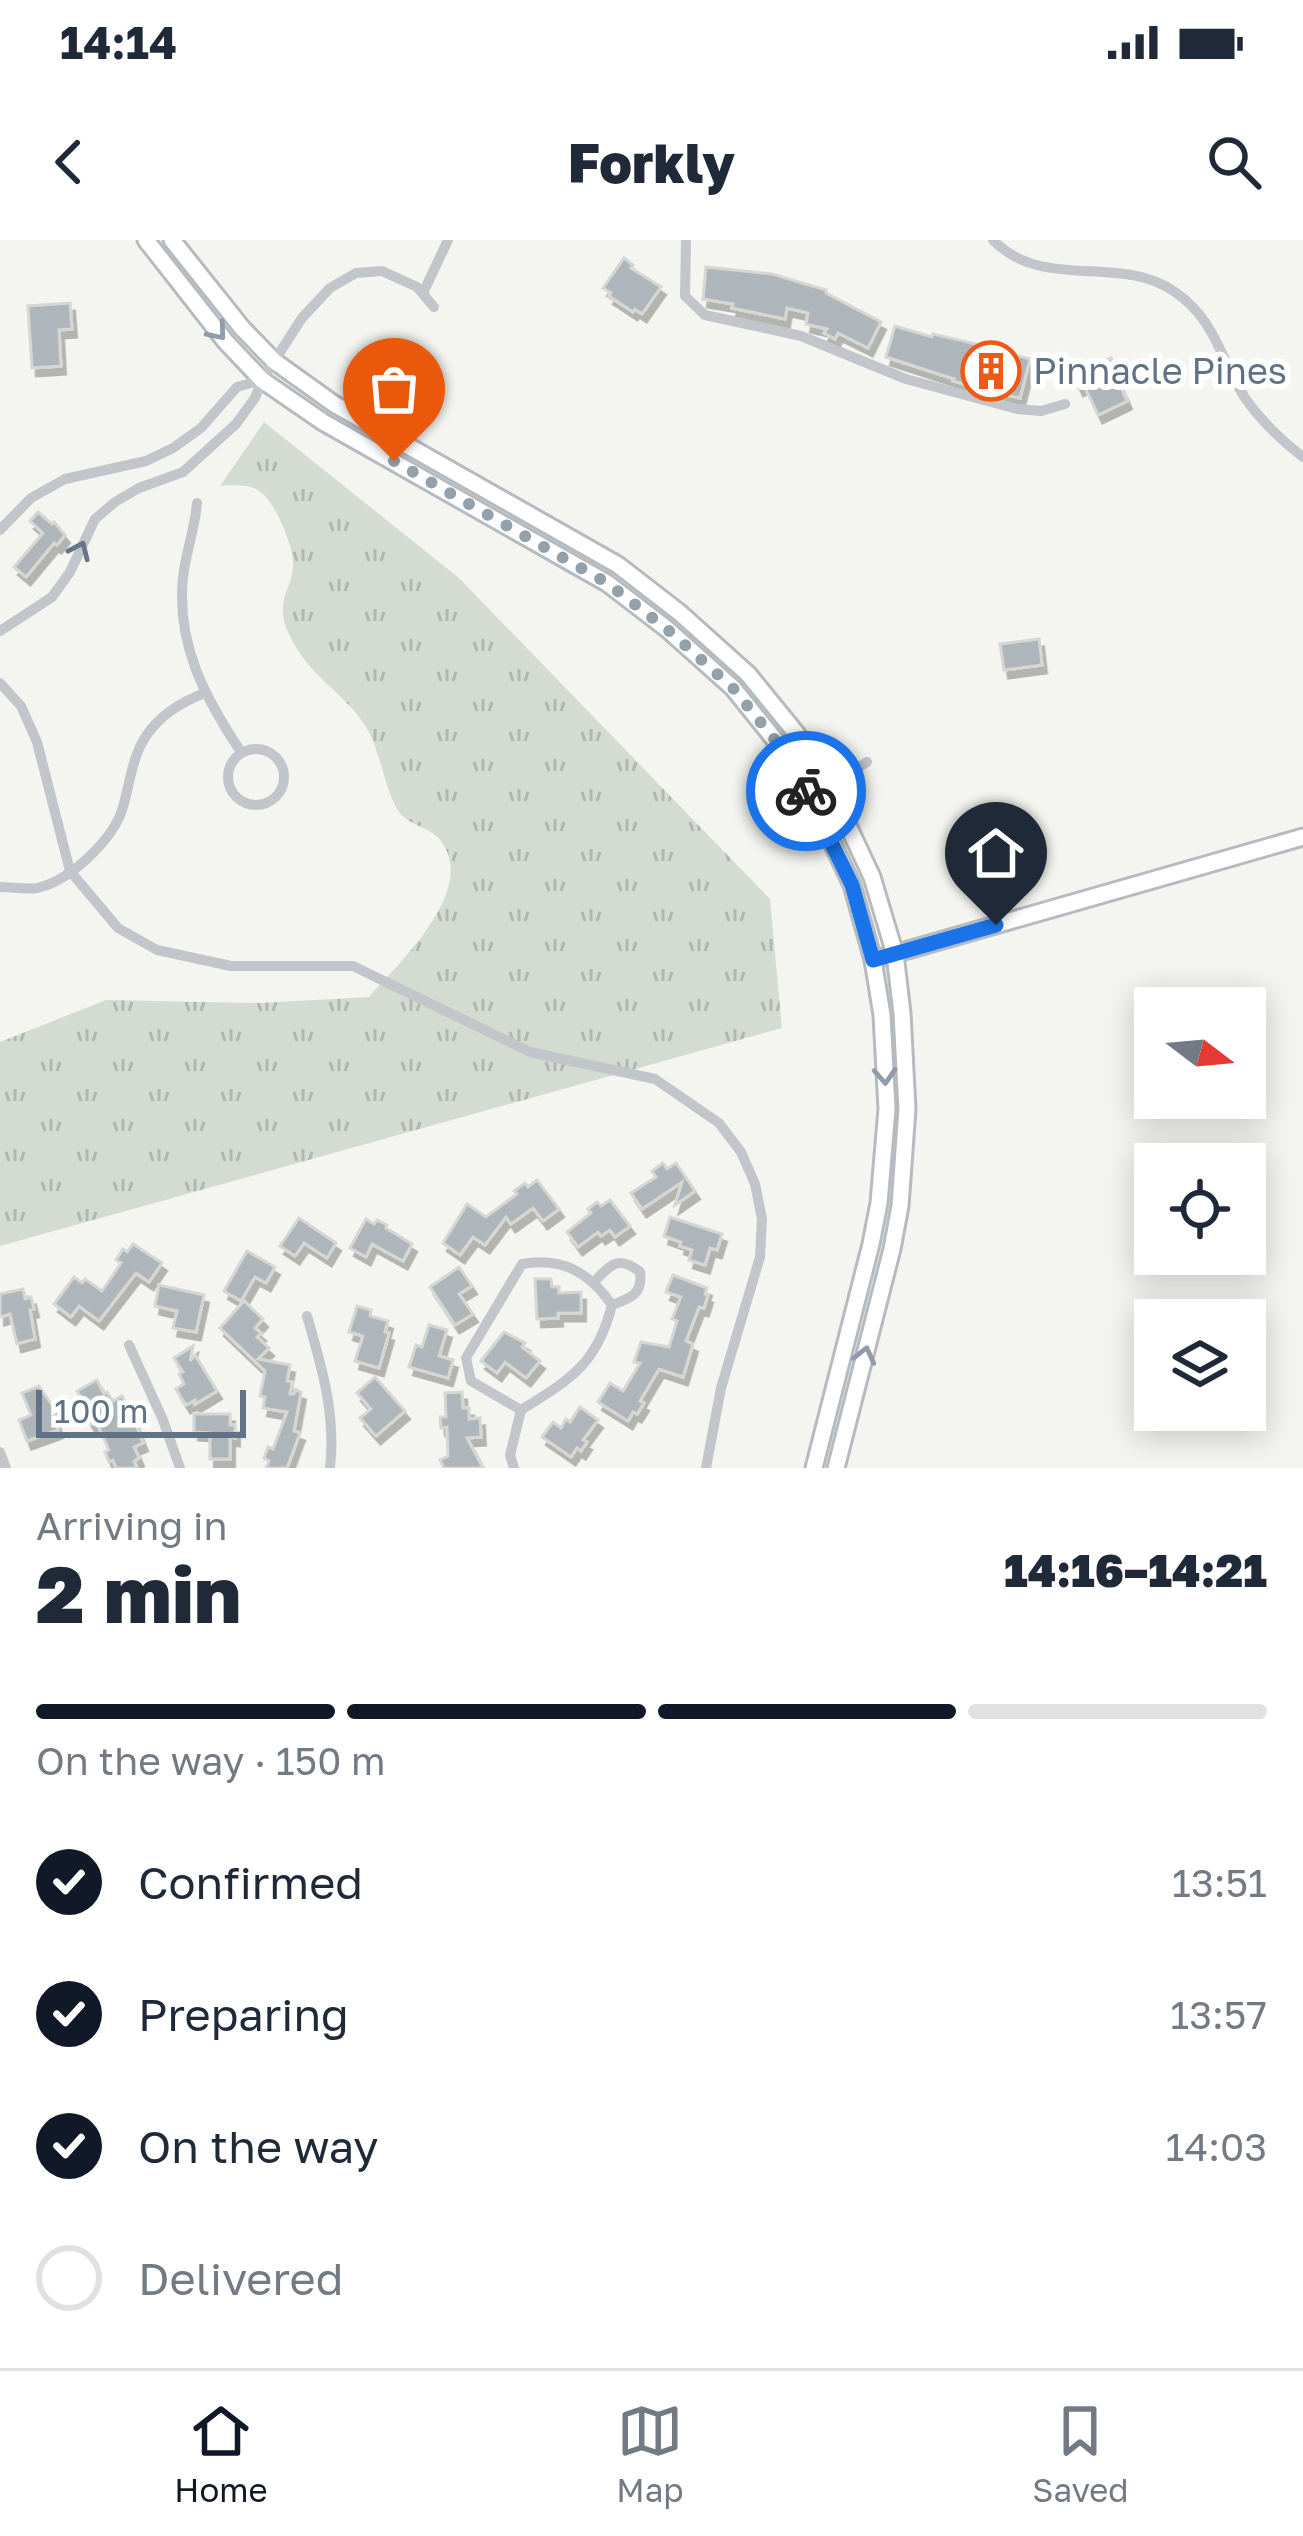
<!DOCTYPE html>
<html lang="en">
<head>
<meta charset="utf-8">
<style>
  body { margin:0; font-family:"Golos Text",sans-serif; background:#f6f6f7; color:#1f2937; height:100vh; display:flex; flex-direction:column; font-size:45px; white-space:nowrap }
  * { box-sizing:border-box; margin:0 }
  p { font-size:39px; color:#747a83 }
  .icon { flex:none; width:66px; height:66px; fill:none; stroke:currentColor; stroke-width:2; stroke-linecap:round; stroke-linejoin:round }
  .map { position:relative; height:1228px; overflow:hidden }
  .drawer { display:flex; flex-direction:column; background:#fff; flex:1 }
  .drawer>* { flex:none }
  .needle { width:78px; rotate:106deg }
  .tools { position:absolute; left:1134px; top:747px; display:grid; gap:24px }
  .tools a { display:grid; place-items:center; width:132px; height:132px; border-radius:0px; background:#fff; box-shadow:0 6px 30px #0003; font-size:60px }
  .scale { position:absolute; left:36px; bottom:30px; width:210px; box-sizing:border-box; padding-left:12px; border:6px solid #617284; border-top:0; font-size:33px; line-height:42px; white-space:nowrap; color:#617284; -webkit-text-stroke:9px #fff; paint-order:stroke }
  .pin { position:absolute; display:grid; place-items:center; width:102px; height:102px; color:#fff; margin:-123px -51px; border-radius:50% 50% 50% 0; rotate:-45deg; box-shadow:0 0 12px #0007 }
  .pin .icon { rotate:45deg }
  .courier { position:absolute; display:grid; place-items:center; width:120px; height:120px; margin:-60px; border:9px solid #1a73e8; border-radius:50%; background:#fff; color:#222; box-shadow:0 3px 15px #0007 }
  .summary em { font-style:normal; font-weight:800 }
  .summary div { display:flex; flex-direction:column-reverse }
  .summary { display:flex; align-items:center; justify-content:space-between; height:204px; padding:0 36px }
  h1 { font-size:78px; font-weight:800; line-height:90px }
  .bar { display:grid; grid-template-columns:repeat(4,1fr); gap:18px 12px; align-content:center; height:144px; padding:0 36px }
  .bar i { height:15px; border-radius:9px; background:#e0e1e3 }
  .bar .current { background:#111827 }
  .bar p { grid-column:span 4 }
  ol { padding:0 36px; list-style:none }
  li { display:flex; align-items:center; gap:36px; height:132px }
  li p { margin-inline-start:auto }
  li .icon { padding:12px; border-radius:50%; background:#111827; color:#fff; stroke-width:4 }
  li:last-child { color:#747a83 }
  li i { width:66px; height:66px; border:6px solid #e0e1e3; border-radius:50% }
  .status { display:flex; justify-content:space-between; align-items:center; height:84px; padding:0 60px; background:#fff; direction:ltr }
  .status svg { height:33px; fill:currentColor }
  header { display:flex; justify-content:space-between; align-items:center; height:156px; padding:0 36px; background:#fff; font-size:54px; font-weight:800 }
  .menu { display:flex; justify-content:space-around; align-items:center; height:168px; border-top:3px solid #e0e1e3; background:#fff; font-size:33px; color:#747a83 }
  .menu a { display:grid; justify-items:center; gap:6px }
  .menu .current { color:#111827 }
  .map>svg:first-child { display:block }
</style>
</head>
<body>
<div class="status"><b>14:14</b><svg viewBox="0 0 49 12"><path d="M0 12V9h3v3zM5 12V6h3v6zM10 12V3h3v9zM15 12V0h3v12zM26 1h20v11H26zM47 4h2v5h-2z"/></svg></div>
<header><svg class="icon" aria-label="back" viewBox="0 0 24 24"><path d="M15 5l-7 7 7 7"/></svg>Forkly<svg class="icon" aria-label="search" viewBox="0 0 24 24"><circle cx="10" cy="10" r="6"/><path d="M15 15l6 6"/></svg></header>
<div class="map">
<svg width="1303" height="1228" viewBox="0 0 1303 1228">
  <defs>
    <pattern id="grass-tufts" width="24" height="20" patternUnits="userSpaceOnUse" patternTransform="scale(3)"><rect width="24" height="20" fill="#d4dcd1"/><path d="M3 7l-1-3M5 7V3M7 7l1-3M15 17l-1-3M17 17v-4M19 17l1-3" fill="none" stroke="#afb7af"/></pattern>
    <filter id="shadow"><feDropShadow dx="4.5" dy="8" stdDeviation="0" flood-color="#0004"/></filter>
  </defs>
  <rect width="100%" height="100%" fill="#f4f5f0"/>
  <path fill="url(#grass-tufts)" d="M264 182 459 338 770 659 782 788 0 1006V802L106 760 260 763 369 757C399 723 478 650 441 601 430 586 408 587 397 569 384 546 379 505 364 484 340 448 308 437 288 392 273 358 295 347 293 321 292 303 273 256 256 249 245 244 232 245 220 246Z"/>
  <g fill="#aeb5bb" stroke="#d6d6d3" stroke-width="3" filter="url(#shadow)">
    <path d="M624 18 633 25 631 28 661 47 642 74 635 69 633 72 609 56 611 53 603 48Z"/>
    <path d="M706 27 772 34 826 50V53L881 82 868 108 838 93 835 99 824 93 827 89 806 84 808 73 787 68 785 79 732 68 733 64 703 59Z"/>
    <path d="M70 63 72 89 59 90 61 126 32 128 28 66Z"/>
    <path d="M895 86 932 97 933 94 976 104 974 110 1017 122 1019 116 1030 119 1020 158 987 151 988 147 965 141 964 144 953 141 954 139 886 117Z"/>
    <path d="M1111 118 1117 131 1114 132 1127 161 1098 175 1084 145 1079 148 1073 136Z"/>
    <path d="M38 272 52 284 54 282 65 295 57 305 54 303 26 337 14 327 43 293 30 281Z"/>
    <path d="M1039 399 1042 425 1004 430 1000 404Z"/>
    <path d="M663 923 667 929 676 923 695 951 675 965 682 942 642 969 631 953 656 937 652 931Z"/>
    <path d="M537 940 559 969 543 981 533 968 511 984 506 977 485 1005 473 997 460 1015 443 1003 467 964 486 977 517 954 514 951 525 943 528 947Z"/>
    <path d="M610 960 630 986 615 997 610 990 601 996 598 992 578 1007 567 992 591 973 588 969 597 962 601 966Z"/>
    <path d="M670 977 722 994 717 1010 710 1008 705 1025 689 1020 692 1010 680 1006 681 1002 664 996Z"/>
    <path d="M299 978 336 1003 327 1018 304 1003 295 1016 280 1006Z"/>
    <path d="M366 979 374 984 377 980 387 985 386 988 412 1004 403 1021 372 1004 366 1017 350 1008Z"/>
    <path d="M133 1004 162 1023 149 1042 136 1033 99 1081 79 1066 71 1077 54 1064 74 1037 82 1043 85 1039 102 1051 121 1023 116 1020 123 1009 127 1012Z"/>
    <path d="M247 1011 275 1027 266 1043 255 1037 241 1061 224 1051Z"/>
    <path d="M459 1027 472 1046 459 1054 473 1074 455 1085 430 1047Z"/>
    <path d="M673 1035 707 1048 705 1054 708 1055 704 1068 699 1067 686 1101 693 1104 683 1137 659 1129 640 1161 644 1163 637 1174 633 1172 628 1181 598 1162 610 1143 623 1151 640 1123 634 1122 641 1102 669 1107 677 1081 672 1079 681 1057 666 1052Z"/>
    <path d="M535 1039H551L552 1047H559V1053L581 1052V1073H558V1078L537 1079Z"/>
    <path d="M159 1045 204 1055 196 1092 173 1088 177 1071 155 1066Z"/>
    <path d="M23 1049 25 1059 31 1057 34 1069 30 1070 35 1099 17 1104 10 1074 0 1077V1054Z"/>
    <path d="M244 1061 263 1079 255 1088 261 1093 257 1097 269 1108 258 1119 290 1125 287 1141 292 1142 290 1154H294L295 1150 301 1152 294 1191 300 1193 287 1228H266L269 1221 264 1218 268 1207 273 1209 287 1172 263 1168 265 1157 260 1156 265 1131 220 1088Z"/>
    <path d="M357 1066 371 1070 370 1076 388 1081 385 1092 389 1093 379 1128 355 1121 363 1096 349 1092Z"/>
    <path d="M429 1085 447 1090 439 1116 453 1120 448 1138 409 1127 416 1105 422 1107Z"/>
    <path d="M504 1092 525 1103 522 1107 540 1121 526 1138 505 1122 497 1133 481 1121Z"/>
    <path d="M193 1106 190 1121 195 1115 217 1151 195 1164V1160L186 1165 176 1149 184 1144 179 1134 183 1132 174 1118Z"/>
    <path d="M375 1137 405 1171 376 1196 360 1178 371 1169 357 1153Z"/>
    <path d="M97 1140 104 1154 107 1152 113 1161 122 1156 131 1173 143 1203 134 1207 139 1218 134 1221 137 1228H116L113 1220 109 1222 105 1212 109 1210 96 1181 91 1184 85 1174 89 1171 77 1151Z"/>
    <path d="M39 1146 52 1165 58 1190 27 1201 19 1180 31 1175 22 1153Z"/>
    <path d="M462 1152 463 1168H469V1179L480 1178 481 1197 467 1198 483 1228H444L440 1220 448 1216 447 1187 441 1188 440 1177H446L445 1153Z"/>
    <path d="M580 1167 598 1180 583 1200 587 1202 581 1211 577 1208 571 1217 542 1197 553 1182 561 1188 566 1179 570 1182Z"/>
    <path d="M194 1174H230V1185H235V1198L230 1197V1219H210V1193L194 1192Z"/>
  </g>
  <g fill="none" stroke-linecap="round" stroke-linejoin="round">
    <defs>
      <g id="secondary">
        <path d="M146 0 226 102 262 140 323 182 607 343 667 389 733 448 779 505 811 558 852 645 873 720 882 775 887 869 879 963 871 1004 814 1228"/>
        <path d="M172 0 242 88 274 121 334 164 618 325 680 373 748 434 796 493 829 545 872 637 895 714 902 773 907 869 900 966 892 1009 836 1228"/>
        <path d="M873 720 1303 597"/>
      </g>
    </defs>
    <use href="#secondary" stroke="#b6bbc0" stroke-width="21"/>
    <g stroke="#c2c5c9" stroke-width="10">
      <path d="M686 0 685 56 705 75 801 96 906 139 1017 169 1041 171 1065 164"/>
      <path d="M993 0C1043 52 1120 13 1175 52 1216 80 1220 119 1245 158 1261 181 1281 200 1303 217"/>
      <path d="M423 53 448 0"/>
      <path d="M197 263C195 288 186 312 183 337 176 404 205 458 241 512"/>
      <path d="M0 290 31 258 65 239 146 221 173 208 201 188 237 147 262 140"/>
      <path d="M0 391 52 357 70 332 95 279 115 262 139 248 183 232 236 184 255 158 262 140 302 78 330 48 356 33 382 31 417 47 434 67"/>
      <path d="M0 443 21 466 37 502 70 631 118 688 157 710 231 726H353L530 812 655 839 719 883 741 912 755 944 762 979 760 1017 721 1148 706 1228"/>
      <circle cx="256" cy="537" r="28"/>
      <path d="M811 558 867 522"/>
      <path d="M0 647C11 647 26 650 37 648 70 641 114 599 123 567 130 543 132 517 146 496 160 475 181 462 205 453"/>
      <path d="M595 1041C611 1024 619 1015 640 1032 643 1054 631 1058 612 1065"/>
      <path d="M307 1076C322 1128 336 1174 330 1228"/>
      <path d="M129 1105 163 1180 180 1228"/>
      <path d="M0 1212 6 1228"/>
      <path d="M514 1228 510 1215 521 1170C571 1139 597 1124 612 1065 589 1032 562 1017 522 1024L466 1118 471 1141 521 1170"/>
    </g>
    <use href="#secondary" stroke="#fff" stroke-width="15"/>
  </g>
  <defs><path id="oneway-chevron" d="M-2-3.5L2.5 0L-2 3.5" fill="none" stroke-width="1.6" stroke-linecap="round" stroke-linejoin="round" transform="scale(3)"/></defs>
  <g stroke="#909ca9">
    <use href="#oneway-chevron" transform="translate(218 92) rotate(50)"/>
    <use href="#oneway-chevron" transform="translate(885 836) rotate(87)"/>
    <use href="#oneway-chevron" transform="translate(865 1115) rotate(-76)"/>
  </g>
  <use stroke="#667687" href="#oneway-chevron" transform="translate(80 310) rotate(-66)"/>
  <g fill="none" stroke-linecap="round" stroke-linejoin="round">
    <path stroke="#94a0aa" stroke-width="12" stroke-dasharray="0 21.6" d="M394 221 607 343 667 389 733 448 779 505 806 551"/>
    <path stroke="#1a73e8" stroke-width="15" d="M806 551 852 645 873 720 996 685"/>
  </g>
  <defs>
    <symbol id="building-ring" viewBox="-11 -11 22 22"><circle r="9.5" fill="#fff" stroke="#ef5916" stroke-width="1.5"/><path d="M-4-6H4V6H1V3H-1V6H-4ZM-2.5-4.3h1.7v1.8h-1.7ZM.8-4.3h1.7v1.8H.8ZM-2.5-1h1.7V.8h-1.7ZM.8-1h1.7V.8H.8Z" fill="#ef5916"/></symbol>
  </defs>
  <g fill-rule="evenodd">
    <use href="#building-ring" x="958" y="98" width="66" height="66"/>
  </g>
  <g text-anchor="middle" stroke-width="12" stroke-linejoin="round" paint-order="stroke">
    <g font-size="36" fill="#617284" stroke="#fff" text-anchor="start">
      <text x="1033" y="144">Pinnacle Pines</text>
    </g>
  </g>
</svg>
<div class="tools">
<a><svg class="needle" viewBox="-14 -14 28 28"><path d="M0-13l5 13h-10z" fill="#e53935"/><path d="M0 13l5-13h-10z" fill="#747a83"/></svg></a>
<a><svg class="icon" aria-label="locate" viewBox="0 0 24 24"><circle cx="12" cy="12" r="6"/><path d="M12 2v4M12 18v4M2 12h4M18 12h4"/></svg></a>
<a><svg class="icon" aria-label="layers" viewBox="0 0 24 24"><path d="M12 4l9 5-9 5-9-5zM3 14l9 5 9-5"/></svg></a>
</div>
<div class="scale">100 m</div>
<div class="pin" style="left:394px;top:221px;background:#ea580c"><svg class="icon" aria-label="bag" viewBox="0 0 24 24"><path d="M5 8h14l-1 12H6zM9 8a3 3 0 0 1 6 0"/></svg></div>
<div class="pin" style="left:996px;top:685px;background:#1f2937"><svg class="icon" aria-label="home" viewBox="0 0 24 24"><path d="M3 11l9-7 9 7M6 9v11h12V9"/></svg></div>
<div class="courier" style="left:806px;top:551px"><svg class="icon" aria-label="bike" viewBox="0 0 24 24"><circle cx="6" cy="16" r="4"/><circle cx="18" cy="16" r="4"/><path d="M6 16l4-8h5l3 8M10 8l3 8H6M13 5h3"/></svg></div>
</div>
<section class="drawer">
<div class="summary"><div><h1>2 min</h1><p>Arriving in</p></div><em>14:16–14:21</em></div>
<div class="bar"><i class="current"></i><i class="current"></i><i class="current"></i><i></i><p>On the way · 150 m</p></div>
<ol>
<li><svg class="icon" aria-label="check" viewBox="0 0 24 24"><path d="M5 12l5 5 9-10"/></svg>Confirmed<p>13:51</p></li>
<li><svg class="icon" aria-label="check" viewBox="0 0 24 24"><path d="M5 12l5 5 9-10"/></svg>Preparing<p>13:57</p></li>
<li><svg class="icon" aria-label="check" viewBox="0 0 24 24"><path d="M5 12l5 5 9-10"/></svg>On the way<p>14:03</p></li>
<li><i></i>Delivered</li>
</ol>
</section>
<nav class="menu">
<a class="current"><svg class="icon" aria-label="home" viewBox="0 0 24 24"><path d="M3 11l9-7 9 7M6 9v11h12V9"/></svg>Home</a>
<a><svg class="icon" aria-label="map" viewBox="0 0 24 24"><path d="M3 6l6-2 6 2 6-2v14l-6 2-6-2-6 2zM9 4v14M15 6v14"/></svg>Map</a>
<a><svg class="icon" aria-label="saved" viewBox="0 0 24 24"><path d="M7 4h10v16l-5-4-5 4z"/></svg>Saved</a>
</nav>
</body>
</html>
